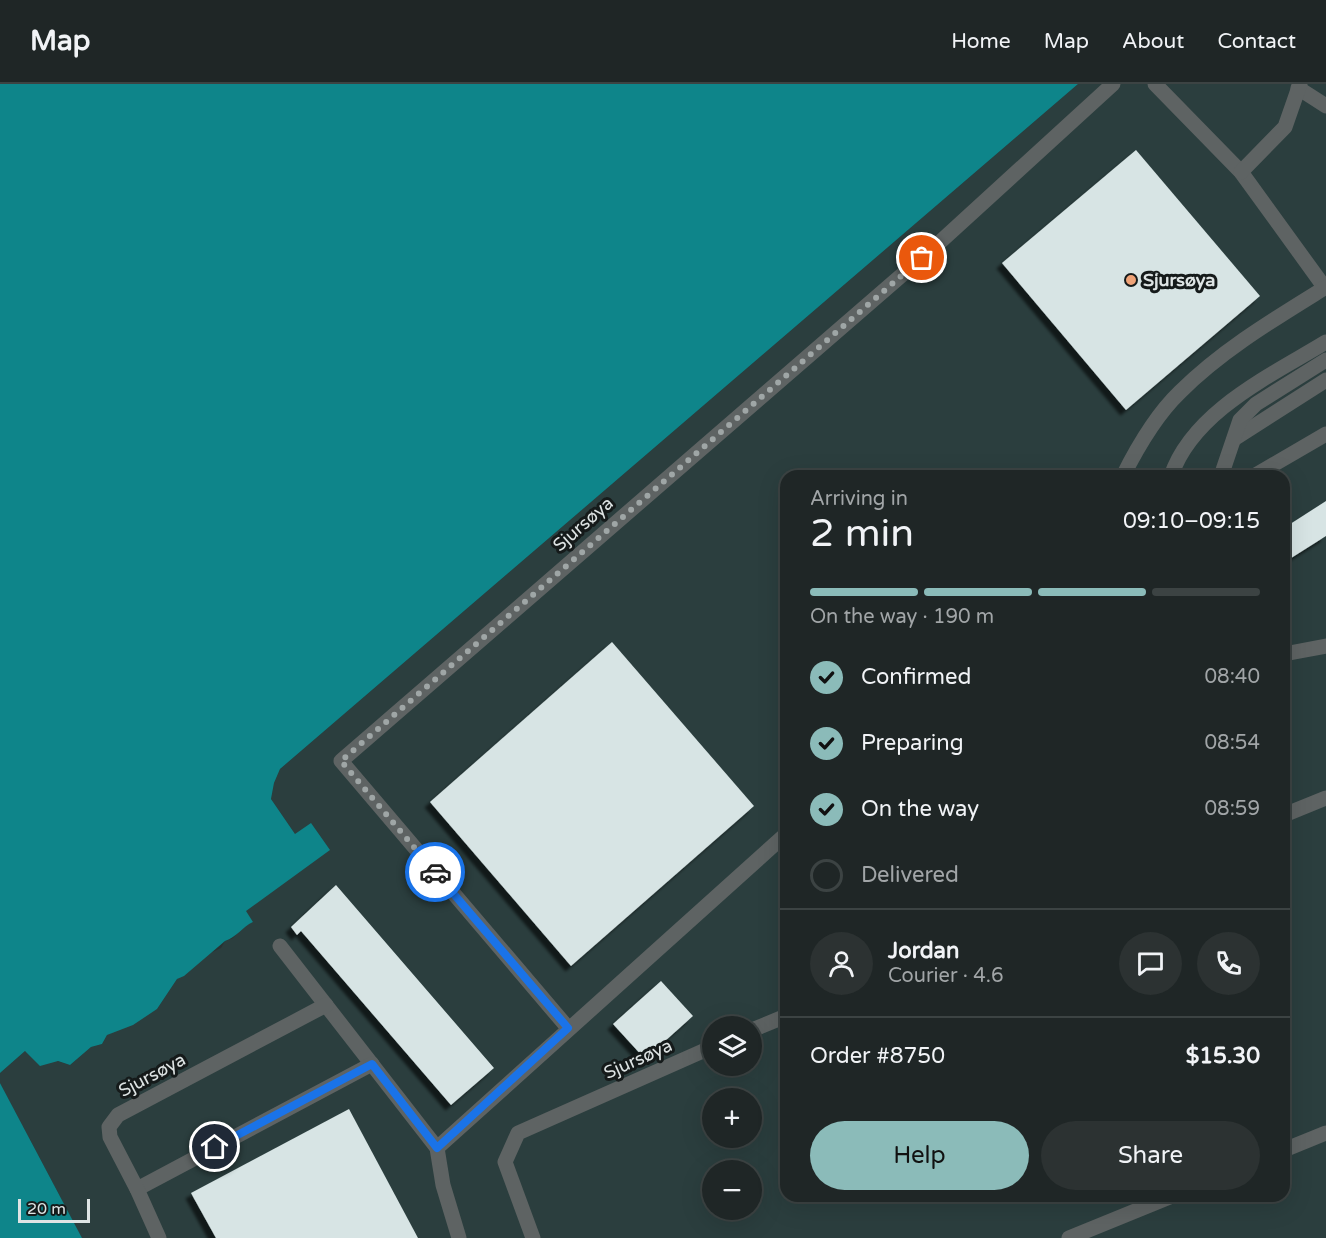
<!DOCTYPE html>
<html lang="en">
<head>
<meta charset="utf-8">
<style>
  body { margin:0; font-family:"Varela Round",sans-serif; background:#2c3232; color:#f1f3f6; height:100vh; display:flex; flex-direction:column; font-size:22px; white-space:nowrap }
  * { box-sizing:border-box; margin:0 }
  p { font-size:20px; color:#a1a5a7 }
  .icon { flex:none; width:33px; height:33px; fill:none; stroke:currentColor; stroke-width:2; stroke-linecap:round; stroke-linejoin:round }
  .map { position:relative; flex:1; overflow:hidden }
  .details { position:absolute; left:780px; top:386px; width:510px; height:732px; display:flex; flex-direction:column; background:#1f2626; border-radius:18px; box-shadow:0 6px 24px #0002,0 0 0 2px #3c4343 }
  .details>* { flex:none }
  .controls { position:absolute; left:702px; top:932px; display:grid; gap:12px }
  .controls a { display:grid; place-items:center; width:60px; height:60px; border-radius:50%; background:#1f2626; box-shadow:0 6px 24px #0002,0 0 0 2px #3c4343; font-size:30px }
  .scale { position:absolute; left:18px; bottom:15px; width:72px; box-sizing:border-box; padding-left:6px; border:3px solid #dee4e4; border-top:0; font-size:16px; line-height:21px; white-space:nowrap; color:#dee4e4; -webkit-text-stroke:4px #151a1a; paint-order:stroke }
  .pin { position:absolute; display:grid; place-items:center; width:51px; height:51px; color:#fff; margin:-26px; border:3px solid #fff; border-radius:50%; box-shadow:0 2px 6px #0007 }
  .courier { position:absolute; display:grid; place-items:center; width:60px; height:60px; margin:-30px; border:4px solid #1a73e8; border-radius:50%; background:#fff; color:#222; box-shadow:0 2px 8px #0007 }
  .head em { font-style:normal; font-weight:600 }
  .head div { display:flex; flex-direction:column-reverse }
  .head { display:flex; align-items:center; justify-content:space-between; height:102px; padding:0 30px }
  h1 { font-size:39px; font-weight:600; line-height:45px }
  .bar { display:grid; grid-template-columns:repeat(4,1fr); gap:9px 6px; align-content:center; height:72px; padding:0 30px }
  .bar i { height:8px; border-radius:4px; background:#3c4343 }
  .bar .active { background:#8bbbb9 }
  .bar p { grid-column:span 4 }
  .line { display:flex; align-items:center; gap:15px; padding:0 30px; border-top:2px solid #3c4343 }
  .line div { flex:1 }
  .round { display:grid; place-items:center; flex:none; width:63px; height:63px; border-radius:32px; background:#2c3232 }
  ol { padding:0 30px; list-style:none }
  li { display:flex; align-items:center; gap:18px; height:66px }
  li p { margin-inline-start:auto }
  li .icon { padding:6px; border-radius:50%; background:#8bbbb9; color:#111; stroke-width:4 }
  li:last-child { color:#a1a5a7 }
  li i { width:33px; height:33px; border:3px solid #3c4343; border-radius:50% }
  .cta { display:flex; gap:12px; margin-top:auto; padding:12px 30px }
  .cta a { flex:1; height:69px; border-radius:36px; background:#8bbbb9; color:#111; font-size:24px; font-weight:600; line-height:69px; text-align:center }
  .cta a+a { background:#2c3232; color:#f1f3f6 }
  header { display:flex; align-items:center; gap:36px; box-sizing:border-box; height:84px; padding:0 30px; background:#1f2626; border-bottom:2px solid #3c4343 }
  header strong { font-size:28px }
  nav { display:flex; gap:33px; margin-inline-start:auto; font-size:21px }
  .map>svg:first-child { display:block }
</style>
</head>
<body>
<header>
<strong>Map</strong>
<nav><a>Home</a><a>Map</a><a>About</a><a>Contact</a></nav>
</header>
<div class="map">
<svg width="1326" height="1154" viewBox="0 0 1326 1154">
  <defs>
    <filter id="shadow"><feDropShadow dx="-5.5" dy="5.5" stdDeviation="1.5" flood-color="#0009"/></filter>
  </defs>
  <rect width="100%" height="100%" fill="#293333"/>
  <path fill="#2b3e3e" fill-rule="evenodd" d="M1078 0H1326V1154H82L0 999V989L25 967 70 981 91 963 102 960 107 951 157 925 177 895 208 870 221 864 225 857 233 854 242 843 253 838 245 827 295 750 271 715 274 699 280 685ZM786 392H1284V1112H786ZM712 942H752V981H712ZM712 1014H752V1053H712ZM712 1086H752V1125H712Z"/>
  <g fill="#0e858a">
    <path d="M0 0H1078L280 685 274 699 271 715 295 750 311 739 330 766 246 827 253 838C242 843 237 853 225 857L184 892 177 895 157 925 133 941 107 951 102 960 91 963 70 981 58 977 40 982 25 967 0 989Z"/>
    <path d="M0 999 82 1154H0Z"/>
  </g>
  <g fill="#d7e4e4" filter="url(#shadow)">
    <path d="M1136 66 1260 212 1126 326 1002 179Z"/>
    <path d="M1326 417V452L1288 476 1284 469V444Z"/>
    <path d="M612 558 754 722 571 882 430 718Z"/>
    <path d="M336 801 494 984 451 1021 301 847 297 851 291 843Z"/>
    <path d="M661 897 693 932 645 975 613 940Z"/>
    <path d="M349 1025 418 1154H216L191 1109Z"/>
  </g>
  <g fill="none" stroke-linecap="round" stroke-linejoin="round">
    <g stroke="#5e6363" stroke-width="15">
      <path d="M1155 0 1241 88 1325 204"/>
      <path d="M1298 4 1326 22"/>
      <path d="M1241 88 1285 43 1300 0"/>
      <path d="M1234 355 1326 296"/>
      <path d="M1123 392C1138 362 1156 331 1180 308 1222 266 1276 234 1326 203"/>
      <path d="M1171 392C1193 327 1272 291 1326 258"/>
      <path d="M1221 392 1240 336 1256 320 1326 276"/>
      <path d="M1254 392 1326 350"/>
      <path d="M1284 570 1326 562"/>
      <path d="M1284 731 1326 714"/>
      <path d="M280 862 437 1064"/>
      <path d="M568 944 341 677 940 158 1113 0"/>
      <path d="M752 946 786 932"/>
      <path d="M1284 1066 1326 1049"/>
      <path d="M137 1105 372 980"/>
      <path d="M159 1154 137 1105 110 1053 109 1043 118 1031 326 921"/>
      <path d="M459 1154 443 1101 437 1064 786 750"/>
      <path d="M533 1154 505 1078 518 1049 712 963"/>
      <path d="M1069 1154 1172 1112"/>
    </g>
  </g>
  <g fill="none" stroke-linecap="round" stroke-linejoin="round">
    <path stroke="#9fa6a6" stroke-width="6" stroke-dasharray="0 10.8" d="M435 788 341 677 922 174"/>
    <path stroke="#1a73e8" stroke-width="8" d="M215 1063 372 980 437 1064 568 944 435 788"/>
  </g>
  <circle fill="#efa378" stroke="#151a1a" stroke-width="2" cx="1131" cy="196" r="6"/>
  <g text-anchor="middle" stroke-width="6" stroke-linejoin="round" paint-order="stroke">
    <g font-size="18" font-weight="bold" fill="#dee4e4" stroke="#151a1a" text-anchor="start">
      <text x="1143" y="202">Sjursøya</text>
    </g>
    <g font-size="18" fill="#dee4e4" stroke="#151a1a">
      <text transform="translate(583 440) rotate(-41)" y="6">Sjursøya</text>
      <text transform="translate(638 975) rotate(-24)" y="6">Sjursøya</text>
      <text transform="translate(152 991) rotate(-28)" y="6">Sjursøya</text>
    </g>
  </g>
</svg>
<div class="controls">
<a><svg class="icon" aria-label="layers" viewBox="0 0 24 24"><path d="M12 4l9 5-9 5-9-5zM3 14l9 5 9-5"/></svg></a>
<a>+</a>
<a>−</a>
</div>
<div class="scale">20 m</div>
<div class="pin" style="left:922px;top:174px;background:#ea580c"><svg class="icon" aria-label="bag" viewBox="0 0 24 24"><path d="M5 8h14l-1 12H6zM9 8a3 3 0 0 1 6 0"/></svg></div>
<div class="pin" style="left:215px;top:1063px;background:#1f2937"><svg class="icon" aria-label="home" viewBox="0 0 24 24"><path d="M3 11l9-7 9 7M6 9v11h12V9"/></svg></div>
<div class="courier" style="left:435px;top:788px"><svg class="icon" aria-label="car" viewBox="0 0 24 24"><path d="M5 17H2v-5l4-1 3-4h7l3 4 3 1v5h-3M9 17h6M6 11h13"/><circle cx="7" cy="17" r="2"/><circle cx="17" cy="17" r="2"/></svg></div>
<section class="details">
<div class="head"><div><h1>2 min</h1><p>Arriving in</p></div><em>09:10–09:15</em></div>
<div class="bar"><i class="active"></i><i class="active"></i><i class="active"></i><i></i><p>On the way · 190 m</p></div>
<ol>
<li><svg class="icon" aria-label="check" viewBox="0 0 24 24"><path d="M5 12l5 5 9-10"/></svg>Confirmed<p>08:40</p></li>
<li><svg class="icon" aria-label="check" viewBox="0 0 24 24"><path d="M5 12l5 5 9-10"/></svg>Preparing<p>08:54</p></li>
<li><svg class="icon" aria-label="check" viewBox="0 0 24 24"><path d="M5 12l5 5 9-10"/></svg>On the way<p>08:59</p></li>
<li><i></i>Delivered</li>
</ol>
<div class="line" style="height:108px"><a class="round"><svg class="icon" aria-label="person" viewBox="0 0 24 24"><circle cx="12" cy="8" r="4"/><path d="M4 21q1-7 8-7t8 7"/></svg></a><div><b>Jordan</b><p>Courier · 4.6</p></div><a class="round"><svg class="icon" aria-label="chat" viewBox="0 0 24 24"><path d="M4 5h16v11H9l-5 4z"/></svg></a><a class="round"><svg class="icon" aria-label="phone" viewBox="0 0 24 24"><path d="M5 4h4l2 5-3 2q2 4 5 5l2-3 5 2v4C11 20 4 13 5 4z"/></svg></a></div>
<div class="line" style="height:78px"><div>Order #8750</div><b>$15.30</b></div>
<div class="cta"><a>Help</a><a>Share</a></div>
</section>
</div>
</body>
</html>
